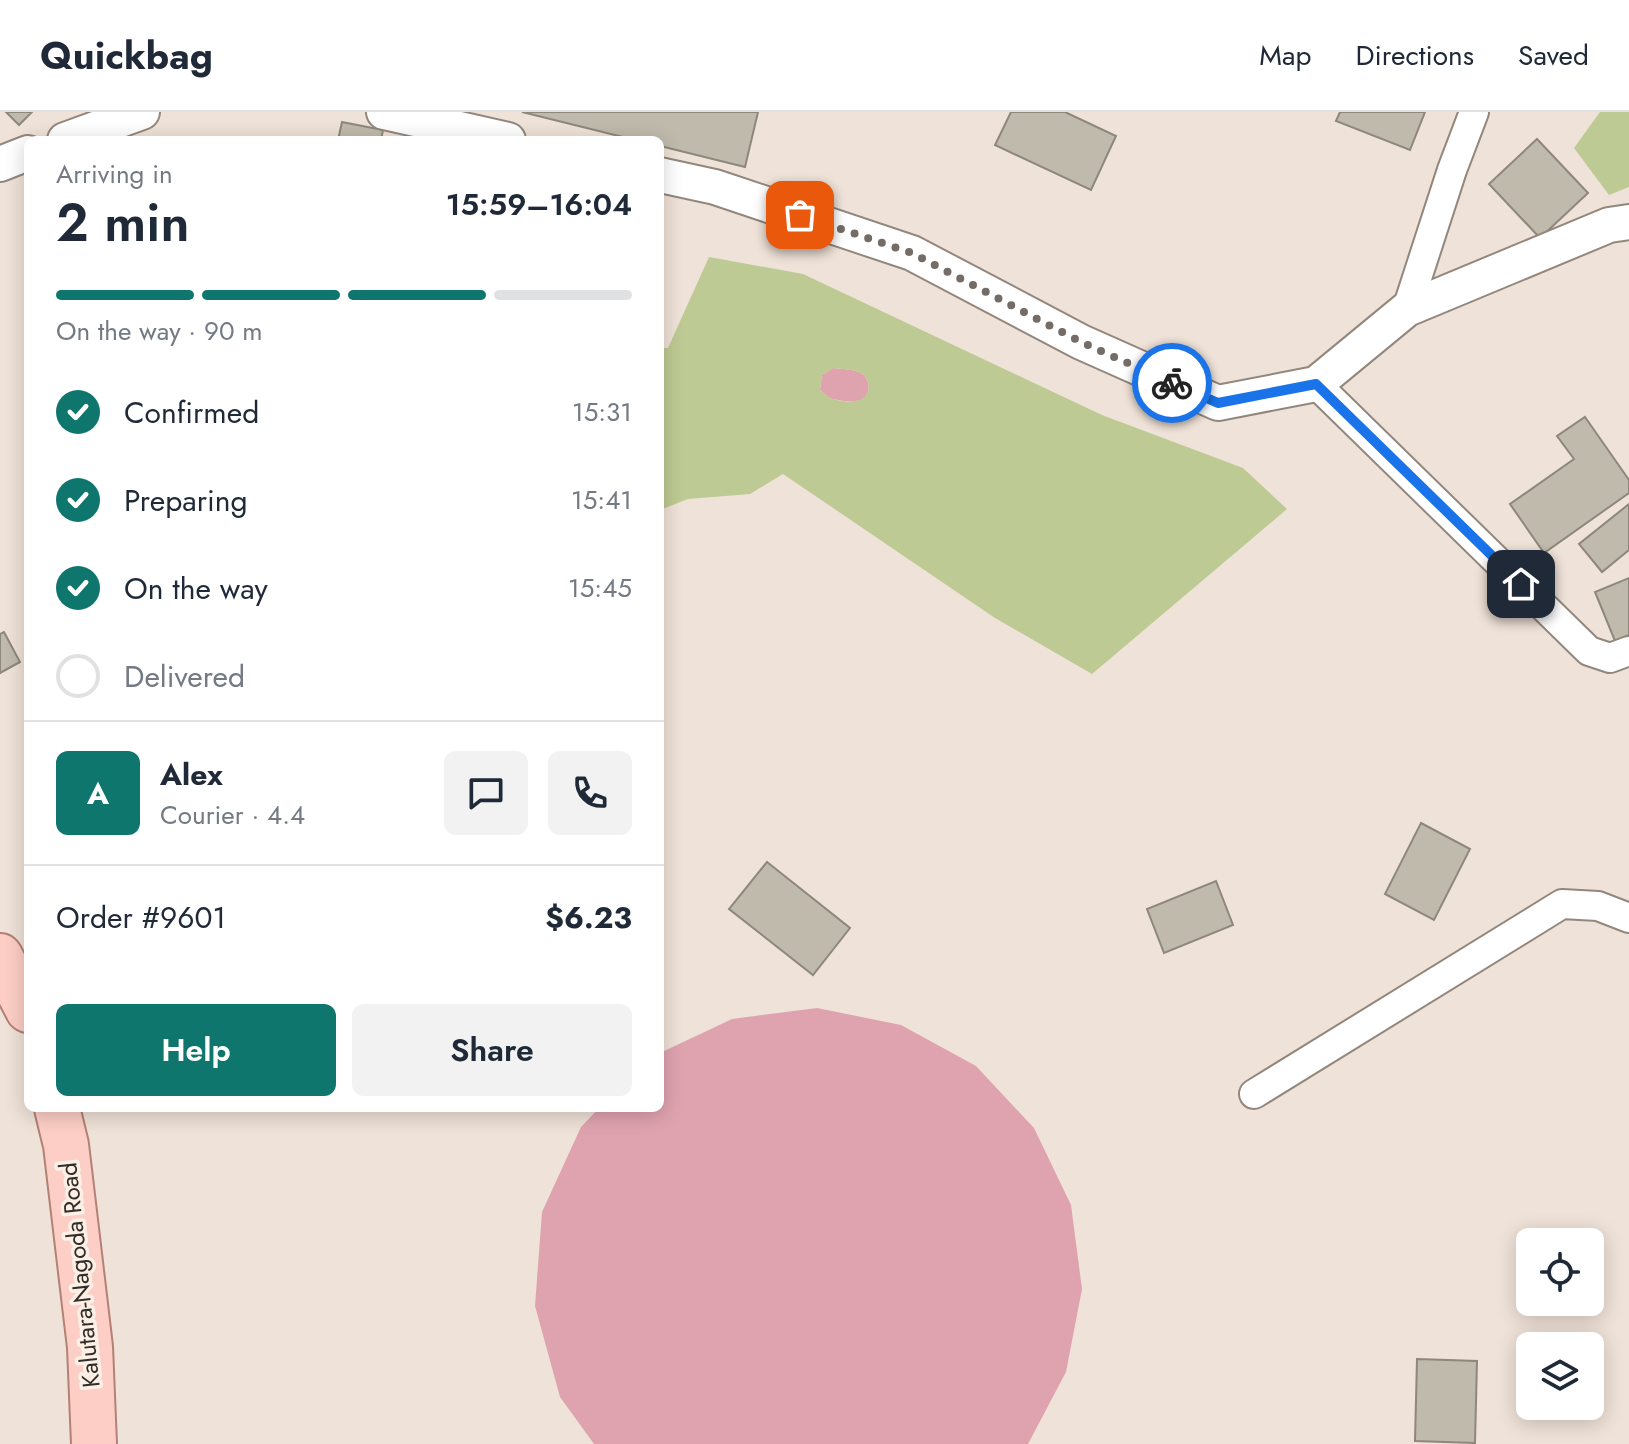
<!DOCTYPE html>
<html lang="en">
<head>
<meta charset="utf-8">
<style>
  body { margin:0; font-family:Jost,sans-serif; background:#f2f2f3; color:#1f2937; height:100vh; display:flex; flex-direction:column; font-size:30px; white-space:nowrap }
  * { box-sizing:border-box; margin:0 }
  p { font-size:26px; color:#747a83 }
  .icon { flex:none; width:44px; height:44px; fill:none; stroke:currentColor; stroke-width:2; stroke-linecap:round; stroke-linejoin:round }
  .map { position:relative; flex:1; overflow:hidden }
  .panel { position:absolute; left:24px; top:24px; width:640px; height:976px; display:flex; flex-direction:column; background:#fff; border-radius:12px; box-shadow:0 4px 20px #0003 }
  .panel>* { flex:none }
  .controls { position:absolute; left:1516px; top:1116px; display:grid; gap:16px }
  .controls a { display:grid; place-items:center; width:88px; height:88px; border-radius:12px; background:#fff; box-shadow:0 4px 20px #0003; font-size:40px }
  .pin { position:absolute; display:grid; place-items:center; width:68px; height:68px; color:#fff; margin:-34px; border-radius:16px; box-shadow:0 4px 12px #0006 }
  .courier { position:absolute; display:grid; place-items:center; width:80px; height:80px; margin:-40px; border:6px solid #1a73e8; border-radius:50%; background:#fff; color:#222; box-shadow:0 2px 10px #0007 }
  .head em { font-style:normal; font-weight:600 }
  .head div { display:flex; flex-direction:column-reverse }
  .head { display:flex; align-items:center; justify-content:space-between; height:136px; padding:0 32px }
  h1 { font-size:52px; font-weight:600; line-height:60px }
  .bar { display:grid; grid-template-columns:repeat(4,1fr); gap:12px 8px; align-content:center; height:96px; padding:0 32px }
  .bar i { height:10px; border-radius:6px; background:#e0e1e3 }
  .bar .selected { background:#0f766e }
  .bar p { grid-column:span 4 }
  .line { display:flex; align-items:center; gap:20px; padding:0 32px; border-top:2px solid #e0e1e3 }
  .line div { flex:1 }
  .round { display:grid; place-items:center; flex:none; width:84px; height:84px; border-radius:12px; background:#f2f2f3 }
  ol { padding:0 32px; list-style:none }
  li { display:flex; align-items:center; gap:24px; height:88px }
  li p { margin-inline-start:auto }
  li .icon { padding:8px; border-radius:50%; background:#0f766e; color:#fff; stroke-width:4 }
  li:last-child { color:#747a83 }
  li i { width:44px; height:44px; border:4px solid #e0e1e3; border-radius:50% }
  .cta { display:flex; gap:16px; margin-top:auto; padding:16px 32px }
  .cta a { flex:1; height:92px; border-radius:12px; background:#0f766e; color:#fff; font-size:32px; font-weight:600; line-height:92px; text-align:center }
  .cta a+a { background:#f2f2f3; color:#1f2937 }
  header { display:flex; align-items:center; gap:48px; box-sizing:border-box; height:112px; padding:0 40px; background:#fff; border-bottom:2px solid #e0e1e3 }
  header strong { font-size:38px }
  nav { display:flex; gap:44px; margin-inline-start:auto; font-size:28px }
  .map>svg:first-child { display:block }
</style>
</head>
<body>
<header>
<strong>Quickbag</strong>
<nav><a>Map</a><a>Directions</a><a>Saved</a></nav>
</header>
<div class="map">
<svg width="1629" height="1332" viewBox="0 0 1629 1332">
  <rect width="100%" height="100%" fill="#efe2d8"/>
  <g fill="#dfa3b0">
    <path d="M833 256C841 257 851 257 859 260 869 264 873 279 863 287 856 291 838 289 830 286 828 285 821 279 820 278L822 263Z"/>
    <path d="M817 896 901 913 976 954 1034 1016 1071 1093 1082 1177 1066 1260 1028 1332H594L560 1285 535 1194 542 1100 581 1015 599 996H660V941L732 907Z"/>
  </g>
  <g fill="#beca93" fill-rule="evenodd">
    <path d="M1600 0H1629V75L1609 83 1574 36Z"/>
    <path d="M709 145 803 162 1102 303 1243 356 1287 397 1092 562 995 506 783 362 750 382 688 387 660 398V236H668ZM833 256C841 257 851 257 859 260 869 264 873 279 863 286 856 292 838 289 830 286 828 285 822 280 820 278L822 263Z"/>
  </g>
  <g fill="#bfbaac" stroke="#8d887b" stroke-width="2">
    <path d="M6 0H32L19 13Z"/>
    <path d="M522 0H758L745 55 660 34V28H635Z"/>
    <path d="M1011 0H1065L1116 24 1091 78 995 33Z"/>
    <path d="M1340 0H1425L1410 38 1336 9Z"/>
    <path d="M342 10 383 18 381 28H338Z"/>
    <path d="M1537 27 1588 81 1540 126 1489 72Z"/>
    <path d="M1585 305 1629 368V381L1544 441 1510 392 1574 347 1557 324Z"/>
    <path d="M1629 392V438L1602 460 1579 432Z"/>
    <path d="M1629 466V523L1615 529 1595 480Z"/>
    <path d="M4 520 20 550 0 561V522Z"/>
    <path d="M1421 711 1470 737 1434 808 1385 782Z"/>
    <path d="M767 750 850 816 813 863 729 797Z"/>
    <path d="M1216 769 1233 813 1164 841 1147 797Z"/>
    <path d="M1417 1247 1477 1249 1475 1331 1415 1329Z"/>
  </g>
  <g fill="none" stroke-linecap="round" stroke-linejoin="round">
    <defs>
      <g id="minor">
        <path d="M1407 197 1452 58 1474 0"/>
        <path d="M1316 272 1589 539 1610 546 1629 539"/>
        <path d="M1254 982 1562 792 1598 794 1629 806"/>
      </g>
      <g id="tertiary">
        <path d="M384 0 508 28"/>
        <path d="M65 28 142 0"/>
        <path d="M0 52 28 41"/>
        <path d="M660 63 715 75 912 141 1081 230 1218 291 1316 272 1407 197 1609 113 1629 110"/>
      </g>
      <g id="primary">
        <path d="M0 844 28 898"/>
        <path d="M57 996 66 1033 90 1235 94 1332"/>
      </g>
    </defs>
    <use href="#minor" stroke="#93877d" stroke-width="32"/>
    <use href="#tertiary" stroke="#93877d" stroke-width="38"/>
    <use href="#primary" stroke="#b48175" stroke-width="48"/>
    <use href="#minor" stroke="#fff" stroke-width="28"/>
    <use href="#tertiary" stroke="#fff" stroke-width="34"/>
    <use href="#primary" stroke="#fccec5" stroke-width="44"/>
  </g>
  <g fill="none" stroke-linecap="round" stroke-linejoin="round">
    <path stroke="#746c66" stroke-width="8" stroke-dasharray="0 14.4" d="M800 103 912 141 1081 230 1172 271"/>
    <path stroke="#1a73e8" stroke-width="10" d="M1172 271 1218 291 1316 272 1521 472"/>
  </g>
  <g text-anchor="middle" stroke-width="7" stroke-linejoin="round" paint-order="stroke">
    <g font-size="24" fill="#312d29" stroke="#fcefe5">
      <text transform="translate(80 1163) rotate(-96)" y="8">Kalutara-Nagoda Road</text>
    </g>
  </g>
</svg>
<div class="controls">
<a><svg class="icon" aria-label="locate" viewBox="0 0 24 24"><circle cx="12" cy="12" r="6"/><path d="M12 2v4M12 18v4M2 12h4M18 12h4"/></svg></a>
<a><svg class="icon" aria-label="layers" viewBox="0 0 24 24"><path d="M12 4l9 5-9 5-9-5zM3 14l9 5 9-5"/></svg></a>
</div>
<div class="pin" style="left:800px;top:103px;background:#ea580c"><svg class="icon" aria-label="bag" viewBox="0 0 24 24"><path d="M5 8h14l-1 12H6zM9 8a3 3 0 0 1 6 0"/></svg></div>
<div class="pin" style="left:1521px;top:472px;background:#1f2937"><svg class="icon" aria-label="home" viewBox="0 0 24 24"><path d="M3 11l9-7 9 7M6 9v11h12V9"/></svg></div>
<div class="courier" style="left:1172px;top:271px"><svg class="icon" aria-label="bike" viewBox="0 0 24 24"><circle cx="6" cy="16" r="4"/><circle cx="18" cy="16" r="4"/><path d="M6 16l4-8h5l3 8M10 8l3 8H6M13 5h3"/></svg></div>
<section class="panel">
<div class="head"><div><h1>2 min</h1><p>Arriving in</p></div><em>15:59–16:04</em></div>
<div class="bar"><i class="selected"></i><i class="selected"></i><i class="selected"></i><i></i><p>On the way · 90 m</p></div>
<ol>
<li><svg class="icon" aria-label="check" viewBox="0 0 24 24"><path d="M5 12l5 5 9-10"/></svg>Confirmed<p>15:31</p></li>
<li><svg class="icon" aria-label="check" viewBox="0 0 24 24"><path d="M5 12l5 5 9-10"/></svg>Preparing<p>15:41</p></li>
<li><svg class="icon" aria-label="check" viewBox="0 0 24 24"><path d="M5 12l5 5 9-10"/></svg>On the way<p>15:45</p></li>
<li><i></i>Delivered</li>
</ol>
<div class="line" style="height:144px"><b class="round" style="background:#0f766e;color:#fff">A</b><div><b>Alex</b><p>Courier · 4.4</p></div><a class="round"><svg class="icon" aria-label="chat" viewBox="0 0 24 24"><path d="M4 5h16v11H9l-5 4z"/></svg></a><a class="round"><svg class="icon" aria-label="phone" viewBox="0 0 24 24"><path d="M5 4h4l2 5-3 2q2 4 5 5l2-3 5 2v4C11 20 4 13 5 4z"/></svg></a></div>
<div class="line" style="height:104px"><div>Order #9601</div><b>$6.23</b></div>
<div class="cta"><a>Help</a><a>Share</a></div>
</section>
</div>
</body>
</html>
